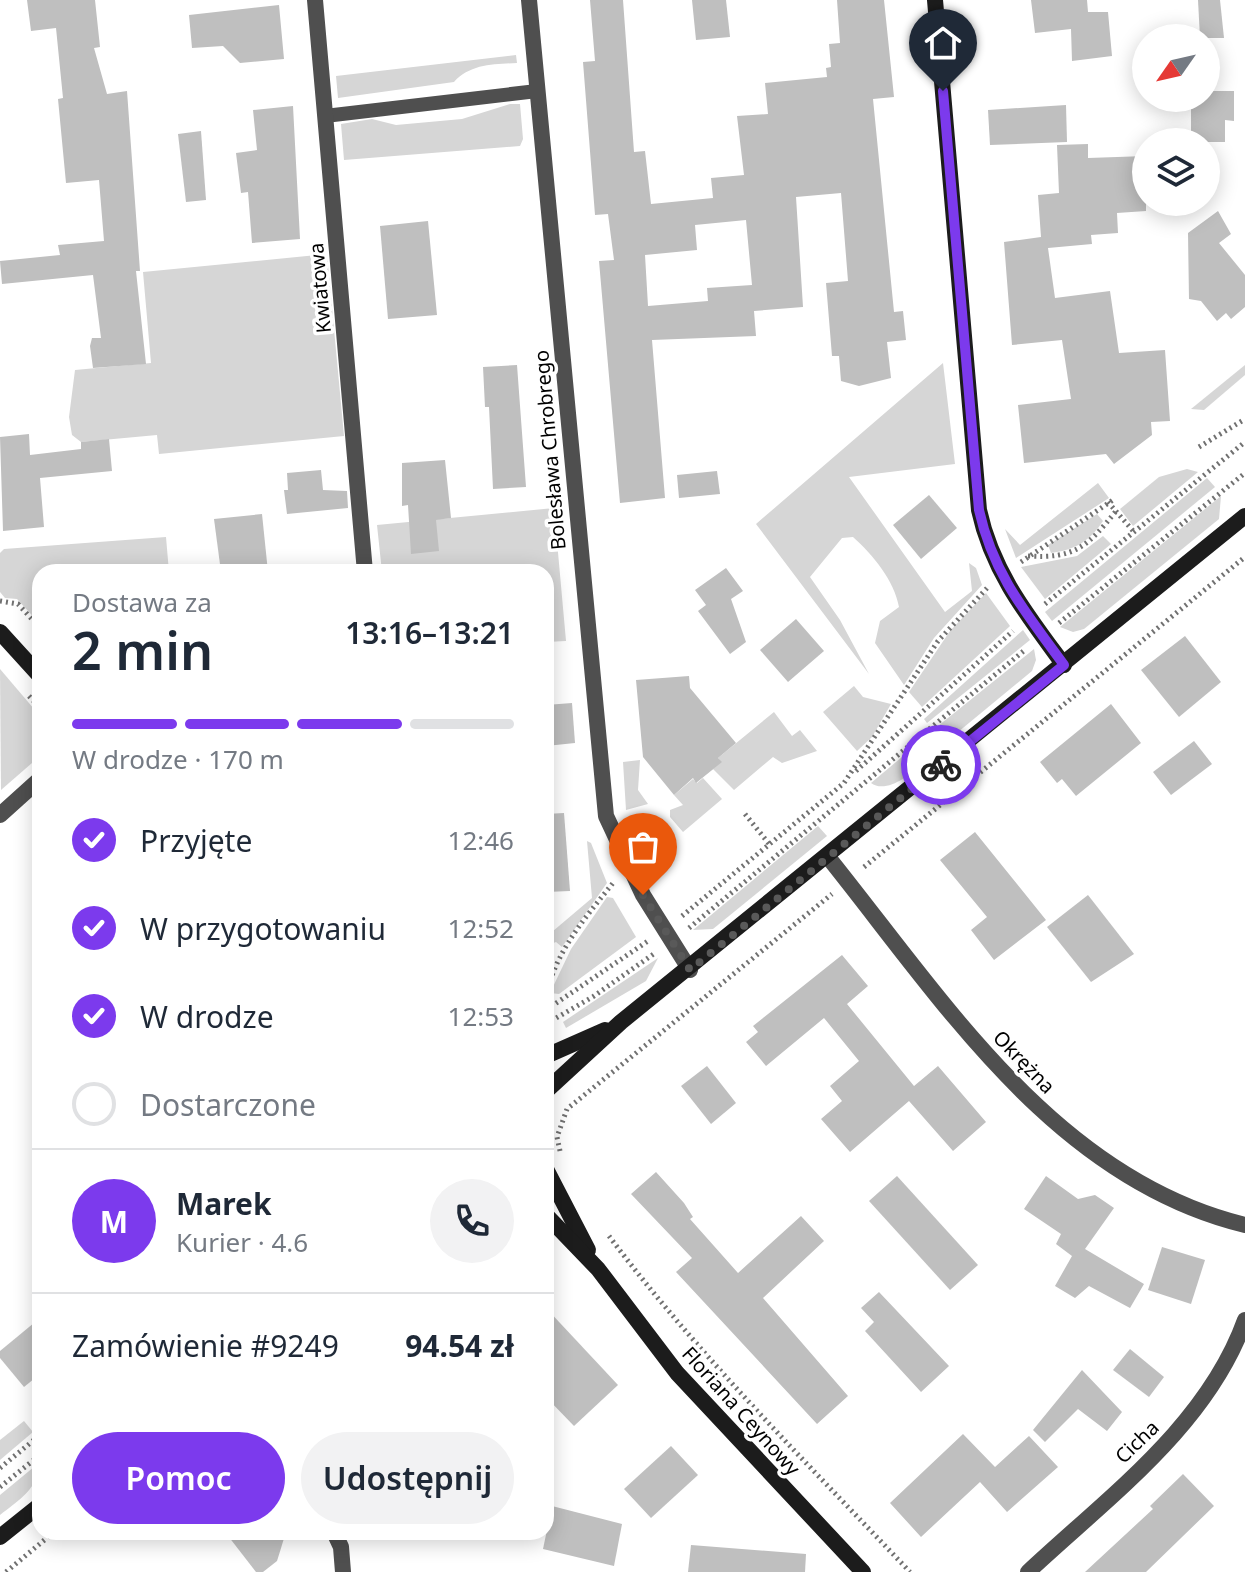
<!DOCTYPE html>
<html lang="pl">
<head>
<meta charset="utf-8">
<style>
  body { margin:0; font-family:"Noto Sans",sans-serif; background:#f2f2f3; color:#1f2937; height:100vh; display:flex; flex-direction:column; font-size:30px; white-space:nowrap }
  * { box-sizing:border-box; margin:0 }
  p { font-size:26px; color:#747a83 }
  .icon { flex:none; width:44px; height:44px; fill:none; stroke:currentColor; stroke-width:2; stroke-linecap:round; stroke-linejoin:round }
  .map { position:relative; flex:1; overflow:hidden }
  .sheet { position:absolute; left:32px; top:564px; width:522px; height:976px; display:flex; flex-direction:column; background:#fff; border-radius:24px; box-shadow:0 4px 20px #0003 }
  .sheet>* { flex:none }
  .needle { width:52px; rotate:236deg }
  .fabs { position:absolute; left:1132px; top:24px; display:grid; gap:16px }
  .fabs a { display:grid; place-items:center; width:88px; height:88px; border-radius:50%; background:#fff; box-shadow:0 4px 20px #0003; font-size:40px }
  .pin { position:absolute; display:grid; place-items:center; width:68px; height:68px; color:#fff; margin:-82px -34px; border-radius:50% 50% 50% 0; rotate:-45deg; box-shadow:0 0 8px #0007 }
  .pin .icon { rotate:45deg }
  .courier { position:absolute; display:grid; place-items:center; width:80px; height:80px; margin:-40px; border:6px solid #7c3aed; border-radius:50%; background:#fff; color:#222; box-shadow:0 2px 10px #0007 }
  .head em { font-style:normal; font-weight:600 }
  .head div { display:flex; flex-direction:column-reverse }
  .head { display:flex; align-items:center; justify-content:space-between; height:136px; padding:0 40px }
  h1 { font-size:52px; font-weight:600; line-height:60px }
  .bar { display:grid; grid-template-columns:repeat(4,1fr); gap:12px 8px; align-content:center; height:96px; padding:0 40px }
  .bar i { height:10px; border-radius:6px; background:#e0e1e3 }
  .bar .selected { background:#7c3aed }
  .bar p { grid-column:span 4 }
  .line { display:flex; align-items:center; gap:20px; padding:0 40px; border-top:2px solid #e0e1e3 }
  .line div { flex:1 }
  .round { display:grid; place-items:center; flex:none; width:84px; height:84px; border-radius:42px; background:#f2f2f3 }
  ol { padding:0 40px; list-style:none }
  li { display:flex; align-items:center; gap:24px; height:88px }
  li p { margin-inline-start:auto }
  li .icon { padding:8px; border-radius:50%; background:#7c3aed; color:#fff; stroke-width:4 }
  li:last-child { color:#747a83 }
  li i { width:44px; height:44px; border:4px solid #e0e1e3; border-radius:50% }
  .cta { display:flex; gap:16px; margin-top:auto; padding:16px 40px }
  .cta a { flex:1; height:92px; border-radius:48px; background:#7c3aed; color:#fff; font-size:32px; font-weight:600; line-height:92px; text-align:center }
  .cta a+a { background:#f2f2f3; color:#1f2937 }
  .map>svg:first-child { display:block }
</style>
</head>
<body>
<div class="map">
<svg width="1245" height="1572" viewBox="0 0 1245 1572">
  <rect width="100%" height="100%" fill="#fff"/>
  <g fill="#d6d6d6">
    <path d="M516 55 517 63C494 64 470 64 454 82L338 98 336 76Z"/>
    <path d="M510 104H520L523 139 520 146 344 160 341 124 372 119 396 125 462 119Z"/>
    <path d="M327 254 344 436 159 454 157 435 81 442 72 435 69 417 75 370 151 363 143 272Z"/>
    <path d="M943 363 955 464 849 477 945 612 972 591 969 563 976 568 982 585 934 638 904 685 875 643 880 621 899 607C894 580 873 555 853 537L842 538 810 577 840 620 869 674 756 524Z"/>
    <path d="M1245 365V375L1204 410 1191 409Z"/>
    <path d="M1187 469 1198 472 1133 526 1120 509 1159 477Z"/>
    <path d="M1207 478 1215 487 1052 621 1045 612Z"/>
    <path d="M1098 483 1109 498 1016 558 1005 529 1020 545Z"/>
    <path d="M1221 496 1219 519 1084 629 1073 632 1060 627Z"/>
    <path d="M554 508 566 641 546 642V572H382L377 525Z"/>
    <path d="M1097 514 1103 521C1090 541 1075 550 1051 553L1048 545Z"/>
    <path d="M1103 536 1111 544 1045 599 1021 567 1077 556Z"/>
    <path d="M166 537 169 572H40V624L17 599 5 598 0 592V553L4 549Z"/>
    <path d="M986 593 1010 626 922 707 909 692 950 631Z"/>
    <path d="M1023 630 1030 640 927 723 924 719Z"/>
    <path d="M1034 649 1036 660 1032 671 952 737 938 736 933 730Z"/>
    <path d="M0 669 40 716V756L1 790Z"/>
    <path d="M854 686 863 697 891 704 872 737 857 751 823 712Z"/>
    <path d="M774 712 792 736 800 730 817 751 782 763 773 757 734 790 713 769 721 762 718 758Z"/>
    <path d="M921 741 927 750C923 768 888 796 871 783Z"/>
    <path d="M640 760 638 790 648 804 626 810 623 762Z"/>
    <path d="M703 778 722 799 683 832 670 817V810L683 805 674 795 693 779 697 783Z"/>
    <path d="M652 815 655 832 669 856 658 869H654L627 821Z"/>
    <path d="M818 826 827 836 713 929 693 930Z"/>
    <path d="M587 841 591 843 607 883 562 947 556 942 546 946V937L592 898Z"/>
    <path d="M607 897 613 898 636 937 559 994 550 993 571 949Z"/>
    <path d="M658 958 646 981 566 1028 563 1022Z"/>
    <path d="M24 1421 33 1432 0 1460V1440Z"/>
    <path d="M40 1462C40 1487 18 1501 0 1515V1495Z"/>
  </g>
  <g fill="#bfbfbf" fill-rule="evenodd">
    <path d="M27 0H95L100 47 94 48 107 94 127 91 140 271H136L146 364 93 368 90 346 92 338H101L93 275 2 284 0 261 60 255 58 245 104 241 99 180 66 183 58 99 63 98 56 28 31 31Z"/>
    <path d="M590 0H623L634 152 645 151 651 204 713 198 711 178 744 175 737 116 768 114 765 83 827 77 826 68 831 67 829 44 840 43 837 0H884L894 97 873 99 894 312 903 311 906 340 887 342 891 378 859 386 841 381 839 356H832L826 283 848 281 841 193 796 197 803 307 754 311 756 336 652 340 665 498 620 503 599 261 614 260 608 214 595 215 583 62 595 61ZM746 220 752 285 707 288 708 301 648 306 645 255 697 250 695 225Z"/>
    <path d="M692 0H726L730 37 696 40Z"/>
    <path d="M1031 0H1087L1088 12H1108L1112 56 1072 61 1071 29 1035 33Z"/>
    <path d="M1198 0H1220L1224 38H1200Z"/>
    <path d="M279 5 284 59 240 63 223 46 192 48 189 15Z"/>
    <path d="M1206 91H1234V121L1225 120V142H1191V98H1206Z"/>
    <path d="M1066 105 1067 142 990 145 988 110Z"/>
    <path d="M293 106 300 239 252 243 248 192 241 193 236 153 257 150 253 110Z"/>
    <path d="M201 131 206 200 186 202 178 134Z"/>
    <path d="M1088 144V158L1146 156V211L1117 213 1118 233 1091 235 1092 244 1048 248 1055 298 1110 291 1119 353 1165 350 1170 421 1151 422 1152 435 1114 464 1106 454 1024 463 1018 405 1071 399 1062 340 1012 345 1004 242 1041 237 1038 195 1059 193 1057 145Z"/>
    <path d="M1218 211 1231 234 1219 243 1245 275V307L1231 319 1226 313 1217 321 1201 301 1189 299 1188 233Z"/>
    <path d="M428 221 437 315 388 319 380 226Z"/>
    <path d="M517 365 526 487 493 489 489 407H485L483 367Z"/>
    <path d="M29 434 30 455 81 449V442L109 439 112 471 40 478 44 527 3 531 0 437Z"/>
    <path d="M445 460 451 518 436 520 439 551 411 554 408 505 402 506V463Z"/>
    <path d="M321 470 323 490 347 491 348 508 287 514 284 490H288L287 473Z"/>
    <path d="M717 471 720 494 679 498 677 475Z"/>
    <path d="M929 495 957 528 921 559 893 525Z"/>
    <path d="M262 514 268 572H221L214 519Z"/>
    <path d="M726 568 743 591 731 599 746 642 730 654 698 611 706 605 695 590Z"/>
    <path d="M796 619 824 651 788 682 760 650Z"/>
    <path d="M1185 636 1221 682 1179 717 1141 670Z"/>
    <path d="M689 676 690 688 736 743 718 758 722 762 696 783 693 778 674 795 643 757 636 680Z"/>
    <path d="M572 703 575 743 546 746V705Z"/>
    <path d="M1111 704 1141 743 1076 796 1062 779 1057 783 1040 762Z"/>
    <path d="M1194 741 1212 764 1171 795 1153 772Z"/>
    <path d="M564 813 570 891 546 892V814Z"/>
    <path d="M975 832 1046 920 994 960 971 930 987 917 940 860Z"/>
    <path d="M1088 895 1134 954 1091 982 1047 927Z"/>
    <path d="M842 955 868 986 847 1004 914 1086 938 1066 986 1122 953 1151 909 1101 850 1152 821 1119 842 1101 830 1086 859 1061 824 1018 766 1066 746 1042 758 1032 753 1026Z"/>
    <path d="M707 1066 736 1103 711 1124 681 1086Z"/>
    <path d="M656 1172 684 1203 693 1217 690 1219 738 1273 801 1216 824 1241 763 1298 848 1396 817 1424 676 1272 692 1258 631 1194Z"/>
    <path d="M897 1176 978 1265 950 1290 869 1201Z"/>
    <path d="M1046 1176 1078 1199 1095 1195 1114 1208 1085 1249 1144 1284 1130 1308 1089 1286 1075 1298 1055 1286 1072 1256 1056 1244 1061 1234 1024 1209Z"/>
    <path d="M1162 1247 1205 1260 1191 1304 1148 1290Z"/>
    <path d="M879 1292 949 1366 921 1392 865 1331 874 1322 861 1308Z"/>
    <path d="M546 1308 618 1385 574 1426 546 1397Z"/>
    <path d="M40 1318V1374L24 1387 0 1358V1351Z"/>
    <path d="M1130 1349 1164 1377 1149 1397 1113 1370Z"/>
    <path d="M1082 1370 1122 1412 1107 1431 1078 1409 1045 1442 1033 1430Z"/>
    <path d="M963 1434 995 1467 1029 1436 1058 1467 1007 1512 980 1482 921 1537 890 1503Z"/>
    <path d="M671 1446 698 1475 651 1518 624 1489Z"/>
    <path d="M1183 1474 1214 1506 1146 1572H1085L1153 1509 1150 1506Z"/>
    <path d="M552 1506 622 1524 614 1566 543 1549Z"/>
    <path d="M225 1532H286L277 1561 263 1572H256Z"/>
    <path d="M691 1545 806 1554 805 1572H688Z"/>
  </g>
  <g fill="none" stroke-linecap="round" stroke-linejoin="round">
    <g stroke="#717171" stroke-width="5" stroke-dasharray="2 4" stroke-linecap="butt">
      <path d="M1199 447 1245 419"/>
      <path d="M1108 502 1134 532"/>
      <path d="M1028 556C1075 559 1088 546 1116 511"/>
      <path d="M1021 562 1113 500"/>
      <path d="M0 601 18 604 40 628"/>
      <path d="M1045 604 1245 442"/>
      <path d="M1059 623 1245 473"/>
      <path d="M29 696 40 708"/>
      <path d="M856 771 1013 631"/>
      <path d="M745 814 770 845"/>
      <path d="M864 867 1245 557"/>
      <path d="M682 916 844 783 938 641 988 587"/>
      <path d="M689 928 1026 649"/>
      <path d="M546 998C554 953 585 918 613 883"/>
      <path d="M546 1010 648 941"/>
      <path d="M546 1024 594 996 655 953"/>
      <path d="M560 1151 557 1137 567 1109 832 894"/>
      <path d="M609 1236C699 1356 807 1463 910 1572"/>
      <path d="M0 1468 40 1435"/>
      <path d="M0 1487 40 1455"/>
      <path d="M6 1572 54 1532"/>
    </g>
    <path stroke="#4f4f4f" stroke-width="14" d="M325 116 537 91"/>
    <g stroke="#4f4f4f" stroke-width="16">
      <path d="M315 0 365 572"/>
      <path d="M529 0 606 816 643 895 690 970"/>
      <path d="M0 815 40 779"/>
      <path d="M828 857C943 1000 1055 1179 1245 1225"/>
      <path d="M334 1532 341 1547 343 1572"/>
      <path d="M1028 1572C1108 1497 1207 1426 1245 1320"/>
    </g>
    <g stroke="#1c1c1c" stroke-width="16">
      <path d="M935 0 979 510C992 571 1027 615 1064 665"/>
      <path d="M0 632 40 676"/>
      <path d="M546 1056 605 1030"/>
      <path d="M546 1091 621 1022 1245 516"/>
      <path d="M546 1169 588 1250"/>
      <path d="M546 1215 598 1269 677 1373 863 1572"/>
      <path d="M0 1537 40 1505"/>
    </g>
  </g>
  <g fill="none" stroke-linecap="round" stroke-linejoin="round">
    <path stroke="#595959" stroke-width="8" stroke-dasharray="0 14.4" d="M643 895 690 970 941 765"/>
    <path stroke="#7c3aed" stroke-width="10" d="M941 765 1064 665C1026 613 993 574 979 510L943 91"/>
  </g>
  <g text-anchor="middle" stroke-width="7" stroke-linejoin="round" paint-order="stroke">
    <g font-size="20" fill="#000" stroke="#fff">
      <text transform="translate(320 288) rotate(-95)" y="7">Kwiatowa</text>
      <text transform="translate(550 450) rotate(-95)" y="7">Bolesława Chrobrego</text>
      <text transform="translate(1024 1062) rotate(46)" y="7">Okrężna</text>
      <text transform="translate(741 1411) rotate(48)" y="7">Floriana Ceynowy</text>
      <text transform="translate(1137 1442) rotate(-44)" y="7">Cicha</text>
    </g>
  </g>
</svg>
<div class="fabs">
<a><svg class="needle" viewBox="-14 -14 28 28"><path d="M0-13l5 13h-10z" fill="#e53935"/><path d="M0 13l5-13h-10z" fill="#747a83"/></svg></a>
<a><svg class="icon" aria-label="layers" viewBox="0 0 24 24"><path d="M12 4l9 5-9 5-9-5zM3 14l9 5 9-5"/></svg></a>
</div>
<div class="pin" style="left:643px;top:895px;background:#ea580c"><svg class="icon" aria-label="bag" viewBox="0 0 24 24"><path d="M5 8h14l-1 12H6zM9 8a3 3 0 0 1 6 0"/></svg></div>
<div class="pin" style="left:943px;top:91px;background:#1f2937"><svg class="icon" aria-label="home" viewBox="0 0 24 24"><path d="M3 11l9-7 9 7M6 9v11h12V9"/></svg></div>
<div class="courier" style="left:941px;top:765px"><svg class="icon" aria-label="bike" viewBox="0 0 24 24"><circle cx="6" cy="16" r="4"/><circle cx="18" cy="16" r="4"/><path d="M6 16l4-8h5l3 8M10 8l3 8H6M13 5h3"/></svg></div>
<section class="sheet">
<div class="head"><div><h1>2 min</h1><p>Dostawa za</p></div><em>13:16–13:21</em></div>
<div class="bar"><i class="selected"></i><i class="selected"></i><i class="selected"></i><i></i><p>W drodze · 170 m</p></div>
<ol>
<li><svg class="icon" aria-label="check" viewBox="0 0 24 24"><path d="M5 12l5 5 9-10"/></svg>Przyjęte<p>12:46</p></li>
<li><svg class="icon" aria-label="check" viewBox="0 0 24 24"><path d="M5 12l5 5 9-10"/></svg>W przygotowaniu<p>12:52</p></li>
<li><svg class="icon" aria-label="check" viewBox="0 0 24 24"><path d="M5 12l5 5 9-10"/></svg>W drodze<p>12:53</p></li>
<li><i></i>Dostarczone</li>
</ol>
<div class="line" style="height:144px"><b class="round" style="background:#7c3aed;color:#fff">M</b><div><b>Marek</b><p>Kurier · 4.6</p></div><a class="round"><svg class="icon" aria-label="phone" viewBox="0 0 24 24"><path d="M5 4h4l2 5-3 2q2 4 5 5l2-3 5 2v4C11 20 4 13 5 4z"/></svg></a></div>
<div class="line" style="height:104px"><div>Zamówienie #9249</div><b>94.54 zł</b></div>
<div class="cta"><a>Pomoc</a><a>Udostępnij</a></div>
</section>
</div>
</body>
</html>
